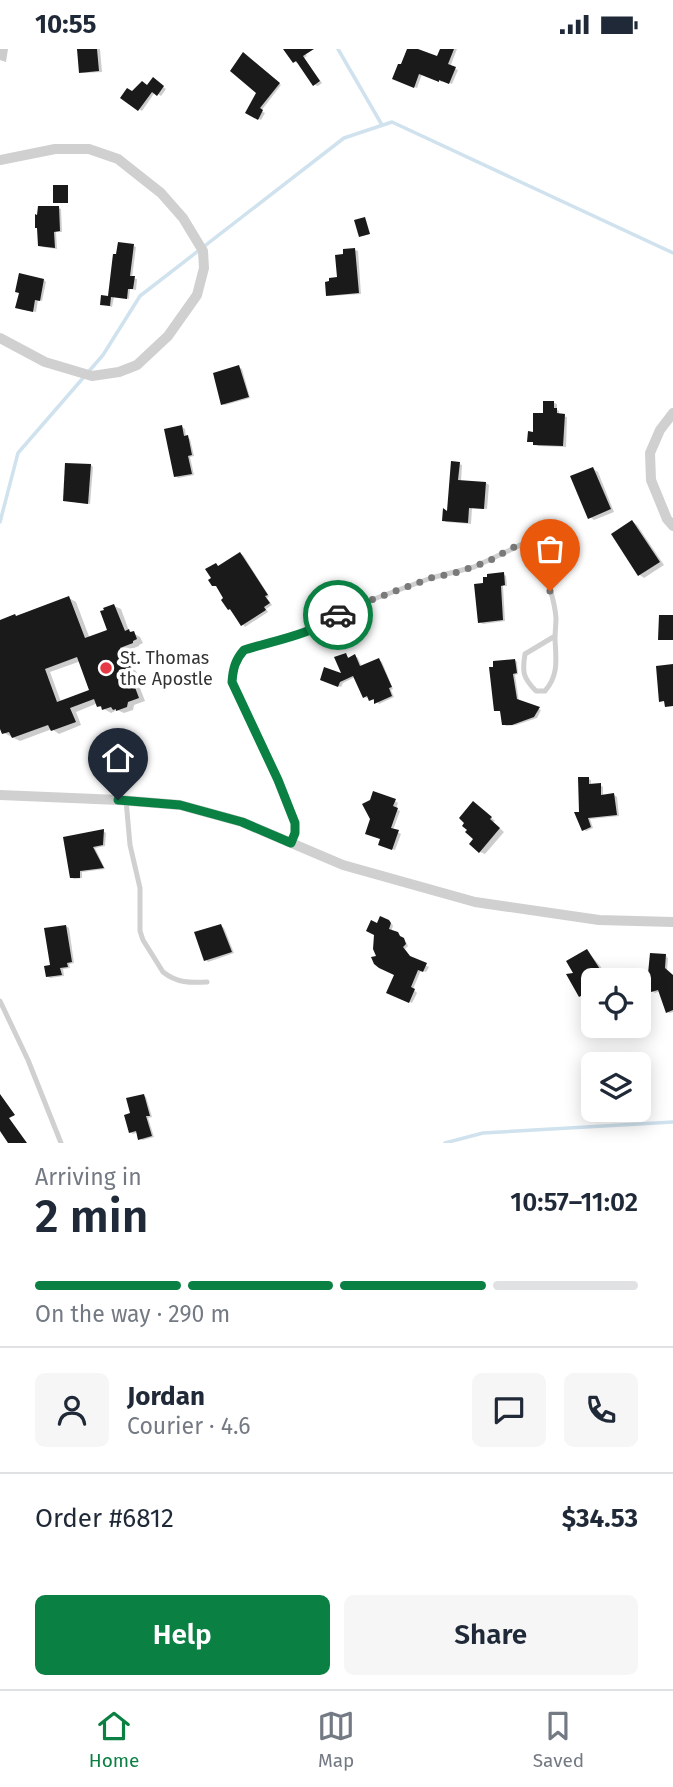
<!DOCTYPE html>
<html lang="en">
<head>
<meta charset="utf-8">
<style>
  body { margin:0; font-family:"Fira Sans",sans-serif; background:#f6f6f7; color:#1f2937; height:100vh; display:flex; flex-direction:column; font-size:26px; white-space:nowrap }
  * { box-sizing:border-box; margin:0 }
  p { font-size:23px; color:#747a83 }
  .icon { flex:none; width:38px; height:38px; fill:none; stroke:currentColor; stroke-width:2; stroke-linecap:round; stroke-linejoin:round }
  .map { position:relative; height:1094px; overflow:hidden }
  .side { display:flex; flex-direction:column; background:#fff; flex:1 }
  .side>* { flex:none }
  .buttons { position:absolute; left:581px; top:919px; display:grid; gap:14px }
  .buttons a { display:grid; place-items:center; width:70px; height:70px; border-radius:10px; background:#fff; box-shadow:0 4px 18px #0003; font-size:35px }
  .pin { position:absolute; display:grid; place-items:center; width:60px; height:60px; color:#fff; margin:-72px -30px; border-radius:50% 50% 50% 0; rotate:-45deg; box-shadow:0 0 7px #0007 }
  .pin .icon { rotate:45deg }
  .courier { position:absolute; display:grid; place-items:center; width:70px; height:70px; margin:-35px; border:5px solid #0b8043; border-radius:50%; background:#fff; color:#222; box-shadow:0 2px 9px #0007 }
  .head em { font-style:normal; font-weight:600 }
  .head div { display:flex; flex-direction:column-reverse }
  .head { display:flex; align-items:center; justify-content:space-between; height:119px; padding:0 35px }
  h1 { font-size:46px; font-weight:600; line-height:52px }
  .bar { display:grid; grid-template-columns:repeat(4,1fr); gap:10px 7px; align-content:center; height:84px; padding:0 35px }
  .bar i { height:9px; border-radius:5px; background:#e0e1e3 }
  .bar .current { background:#0b8043 }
  .bar p { grid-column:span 4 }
  .line { display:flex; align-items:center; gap:18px; padding:0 35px; border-top:2px solid #e0e1e3 }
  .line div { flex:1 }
  .round { display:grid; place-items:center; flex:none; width:74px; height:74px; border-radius:10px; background:#f6f6f7 }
  .cta { display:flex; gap:14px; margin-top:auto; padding:14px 35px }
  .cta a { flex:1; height:80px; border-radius:10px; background:#0b8043; color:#fff; font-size:28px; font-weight:600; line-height:80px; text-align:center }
  .cta a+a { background:#f6f6f7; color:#1f2937 }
  .status { display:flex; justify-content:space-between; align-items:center; height:49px; padding:0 35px; background:#fff; direction:ltr }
  .status svg { height:19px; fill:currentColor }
  .tab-bar { display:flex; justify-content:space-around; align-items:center; height:98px; border-top:2px solid #e0e1e3; background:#fff; font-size:19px; color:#747a83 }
  .tab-bar a { display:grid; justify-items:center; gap:4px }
  .tab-bar .current { color:#0b8043 }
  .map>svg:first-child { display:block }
</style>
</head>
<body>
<div class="status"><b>10:55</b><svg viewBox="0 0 49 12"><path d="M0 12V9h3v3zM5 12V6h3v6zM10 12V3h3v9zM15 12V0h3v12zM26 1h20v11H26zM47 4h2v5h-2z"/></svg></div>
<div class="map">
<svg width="673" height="1094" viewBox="0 0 673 1094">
  <rect width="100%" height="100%" fill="#fff"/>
  <g fill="#0003" fill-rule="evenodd">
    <path d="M0 0H8L6 13 0 11Z"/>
    <path d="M79 0H100L102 23 84 24 81 23Z"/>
    <path d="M285 0H302L307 7 304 9 322 34 318 37 315 36 299 13 297 14 294 12Z"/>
    <path d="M409 0H414L438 10 441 0H457L450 18 458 21 452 35 443 31 442 33 422 25 417 39 397 31Z"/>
    <path d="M245 7 281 36 261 62 265 64 261 71 247 63 258 43Z"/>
    <path d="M153 31 166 40 161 47 155 43 142 62 122 48 148 38Z"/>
    <path d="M58 159 61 160 62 183H56L57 200 43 198 40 196Z"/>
    <path d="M134 197 136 198 132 229 137 230 136 241 130 240 129 250 114 248 112 258 105 256Z"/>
    <path d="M355 201 358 202 361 245 330 247 327 246 339 230Z"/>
    <path d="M44 231 46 233 42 252 38 251 36 263 20 260Z"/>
    <path d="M239 318 242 320 250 349 225 356 222 355Z"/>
    <path d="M554 354 557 355V361L559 362V366L567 368 566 398 538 397 535 394 529 392Z"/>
    <path d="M182 378 185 380 186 388 190 390 194 407 190 408 194 426 178 429 176 427Z"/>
    <path d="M459 415 462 416 461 432 486 434 489 436 487 460 472 459 471 475 446 473 443 471 449 464Z"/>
    <path d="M91 416 93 418 90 455 67 452Z"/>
    <path d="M593 420 598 423 614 463 594 471 590 468Z"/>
    <path d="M633 473 637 476 664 516 644 529 640 526 613 486Z"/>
    <path d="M240 505 243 506 269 547 267 549 272 556 266 560 268 563 245 578 229 560 226 550 218 538 214 536 219 517Z"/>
    <path d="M503 525 506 527 507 537H503L505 572 483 575 480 573 485 536Z"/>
    <path d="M69 549 76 553 90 590 109 582 114 557 121 560 129 582 140 588 143 594 139 596V597L126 602 132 620 136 622 139 628 136 629 145 652 134 656 133 661 124 664 117 661 111 664 99 657 98 654 76 663 81 676 59 685 52 680 20 692 4 684 0 679V573ZM81 612 92 642 61 653 50 623Z"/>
    <path d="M346 606 350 610 355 607 358 609 362 618 379 611 382 613 393 640 391 641 394 648 379 655 376 651 374 652 370 648 367 649 364 648 355 628 343 634 341 638 325 632 344 627Z"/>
    <path d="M515 611 517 613 518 625 515 626 519 653 541 661 537 669 516 676 506 677 504 675 502 663 496 661Z"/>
    <path d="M588 730 591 731V736H600L603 738V747L614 746 617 748 619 767 590 770 593 779 586 782 583 780 581 765Z"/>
    <path d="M371 752H395L398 754 396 760 400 762 393 781 401 785 395 801 383 797 382 790 372 770Z"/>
    <path d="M478 757 495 772 493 773 504 783 485 805 480 803 476 790Z"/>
    <path d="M103 782 106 784 105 797 95 799 105 820 82 823V829L74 830 71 828Z"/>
    <path d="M381 870 392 875 393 877 391 883 400 887 406 893 408 897 405 900 412 910 429 918 426 923 421 921 413 940 417 944 412 954 388 943 396 926 378 908V876Z"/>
    <path d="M66 877 69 879 74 914 69 915 70 919 63 920 64 927 50 929 47 927Z"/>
    <path d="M221 877 224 879 234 904 208 913 206 911Z"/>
    <path d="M587 902 601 918 607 931H593V943L583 948 580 947 576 925Z"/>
    <path d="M666 907 668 909 667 922 673 927V963L670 964 667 963 660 942 655 944 652 942Z"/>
    <path d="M144 1047 146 1048 152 1068 148 1069 154 1088 143 1091 140 1090 138 1083 133 1085 130 1083 132 1066Z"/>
  </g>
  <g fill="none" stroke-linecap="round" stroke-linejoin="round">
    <g stroke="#cfe2ee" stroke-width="3.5">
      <path d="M338 0 382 76"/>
      <path d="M0 473 18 404 103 306 140 247 344 89 392 73 673 204"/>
      <path d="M445 1094 483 1084 673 1073"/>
    </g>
  </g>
  <g fill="#1a1a1a" fill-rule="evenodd">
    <path d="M77 0H97L99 22 79 24Z"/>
    <path d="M283 0H314L303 7 320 32 313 37 296 12 293 14Z"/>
    <path d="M407 0H418L437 7 440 0H454L448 15 456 18 449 35 439 31V33L419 25 414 39 392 30 398 15H401Z"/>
    <path d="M243 3 280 34 260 59 263 61 258 71 245 64 256 44 230 22Z"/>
    <path d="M153 28 164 37 157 47 152 43 138 62 120 49 127 39 132 42 142 32 147 36Z"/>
    <rect x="53" y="136" width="15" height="18"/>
    <path d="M38 157H59L60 182 54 183 55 199 38 197 37 179H35V165L37 166Z"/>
    <path d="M365 168 370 185 359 188 354 171Z"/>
    <path d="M118 193 134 195 130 227H135L133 240H128L127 250 111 248 110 257 100 256 101 246 108 247 113 205H116Z"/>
    <path d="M355 199 359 244 326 247 325 233 329 232V229L337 228 335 206 343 205V200Z"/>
    <path d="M19 224 44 230 40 252 35 251 33 263 15 259 19 244 15 243Z"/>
    <path d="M239 316 249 348 221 356 213 324Z"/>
    <path d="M543 352H554V359H557V364L565 365 563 397 533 396V393H527L528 382 533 383V364H543Z"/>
    <path d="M182 376 184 387 188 386 192 406 188 407 192 425 174 428 164 380Z"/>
    <path d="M451 412 460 413 458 431 486 433 484 460 469 459 468 474 442 472 443 459 447 462Z"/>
    <path d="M65 414 91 415 88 455 63 452Z"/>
    <path d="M593 418 611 460 588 470 570 427Z"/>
    <path d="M632 471 660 513 638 527 611 485Z"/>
    <path d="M240 503 268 546 265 547 270 554 264 558 266 561 241 577 230 560 228 561 221 551 223 549 216 537H212L208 531 211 529 205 520 216 514 218 517Z"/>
    <path d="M504 523 505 536 501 537 503 571 478 574 474 535 483 534V528H487V525Z"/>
    <path d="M69 547 85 589 107 581 100 562 104 561 103 559 114 555 125 582 129 580 130 583 134 582 137 590 133 592V594L120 599 127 617 130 616 133 624 130 625 139 649 128 653 127 658 116 662V660L113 661 111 658 102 661 101 657 97 658 94 650 70 659 76 673 51 682 48 676 12 689 9 683 2 685 0 680V571L15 565 16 567ZM77 608 89 641 57 653 45 620Z"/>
    <path d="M659 566H673V591H658Z"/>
    <path d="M346 604 348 609 355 605 360 617 379 609 392 638 389 639 392 647 374 655V650L369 652 367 647 363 649 353 627 340 633 338 638 320 631 324 618 341 624 334 608Z"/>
    <path d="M515 610 517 624 513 625 517 650 540 658 534 668 512 676H502L500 662H494L489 618H493V612Z"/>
    <path d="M673 615V657L665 658 664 652 659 653 656 617Z"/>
    <path d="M578 728H589V735L601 734V746L614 744 617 766 588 769 591 778 582 782 574 763H579Z"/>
    <path d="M373 742 396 750 393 757 398 759 391 779 399 781 392 801 378 796 380 790 365 785 370 770 362 755 370 751Z"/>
    <path d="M473 752 492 768 490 770 500 779 479 804 469 795 473 790 465 783 467 781 462 777 464 774 459 769Z"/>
    <path d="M104 780 103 796 93 798 104 819 80 822V829H70L63 788Z"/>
    <path d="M380 867 389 871 391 874 389 880 398 883 400 887 404 889 406 895 403 898 410 907 427 914 423 923 418 921 411 938 415 940 409 954 386 944 394 926 379 919 374 915 371 908 376 907 373 900 374 886 366 882 371 871 377 874Z"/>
    <path d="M221 875 232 903 204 912 194 883Z"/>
    <path d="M66 876 72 913 67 914 68 918 60 919 62 926 46 928 44 917 50 916 44 879Z"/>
    <path d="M587 900 607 931H593V940L579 948 566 925 573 924 566 912Z"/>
    <path d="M650 904 666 905 665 919 673 926V961L666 964 658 941 651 943 647 935Z"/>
    <path d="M0 1045 15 1066 9 1069 27 1094H8L0 1082Z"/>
    <path d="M144 1045 150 1067H146L152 1087 138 1091 136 1082 129 1084 124 1066 130 1064 126 1049Z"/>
  </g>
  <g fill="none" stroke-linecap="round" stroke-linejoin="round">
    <g stroke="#d0d0d0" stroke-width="5">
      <path d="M126 751 130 796 140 839V882L143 891 163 923C177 934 190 934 207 933"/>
      <path d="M291 794 295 784V774L279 734 231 633C233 621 235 611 244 602L304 585 325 575 341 563 363 554 431 529 474 518 533 490C541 514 554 544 556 569 556 576 555 583 555 590 556 610 559 626 545 642H536C523 629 522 623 525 605L555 587"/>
      <path d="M0 952 28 1011 61 1094"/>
    </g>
    <g stroke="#d0d0d0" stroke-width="10">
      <path d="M0 111 55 100H89L118 110 161 144 183 169 203 202 204 219 197 246 168 287 137 316 119 323 92 327 45 313 0 289"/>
      <path d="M673 364 660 381 650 404 651 431 667 470 673 477"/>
      <path d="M0 746 119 751 180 756 242 773 343 816 475 853 599 871 673 873"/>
    </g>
  </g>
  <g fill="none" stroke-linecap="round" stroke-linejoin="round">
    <path stroke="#7a7a7a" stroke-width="7" stroke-dasharray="0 12.6" d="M338 566 363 554 431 529 458 523 489 512 510 500 533 490 550 542"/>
    <path stroke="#0b8043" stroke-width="9" d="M118 751 180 756 242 773 291 794 295 784V774L278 731 232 633C233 620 235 611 244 601 276 591 310 586 338 566"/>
  </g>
  <circle fill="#e63946" stroke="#fff" stroke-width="2.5" cx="106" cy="619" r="7"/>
  <g text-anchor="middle" stroke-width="7" stroke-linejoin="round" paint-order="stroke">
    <g font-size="18" fill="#333" stroke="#fff" text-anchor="start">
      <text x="120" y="615">St. Thomas<tspan x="120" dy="21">the Apostle</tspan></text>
    </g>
  </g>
</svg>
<div class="buttons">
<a><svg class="icon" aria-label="locate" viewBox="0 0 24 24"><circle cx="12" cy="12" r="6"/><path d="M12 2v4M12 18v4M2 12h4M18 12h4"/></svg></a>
<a><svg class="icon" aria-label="layers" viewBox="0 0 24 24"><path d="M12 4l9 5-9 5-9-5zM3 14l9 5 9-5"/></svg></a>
</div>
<div class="pin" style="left:550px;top:542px;background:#ea580c"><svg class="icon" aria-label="bag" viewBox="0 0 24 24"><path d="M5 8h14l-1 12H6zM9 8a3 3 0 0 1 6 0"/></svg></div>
<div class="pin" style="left:118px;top:751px;background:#1f2937"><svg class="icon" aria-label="home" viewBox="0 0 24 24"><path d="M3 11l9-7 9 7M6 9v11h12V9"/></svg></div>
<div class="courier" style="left:338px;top:566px"><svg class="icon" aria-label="car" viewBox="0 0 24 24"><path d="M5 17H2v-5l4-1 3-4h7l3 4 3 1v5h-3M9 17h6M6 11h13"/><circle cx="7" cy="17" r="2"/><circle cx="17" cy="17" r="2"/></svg></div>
</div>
<section class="side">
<div class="head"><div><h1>2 min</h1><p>Arriving in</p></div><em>10:57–11:02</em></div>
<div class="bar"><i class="current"></i><i class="current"></i><i class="current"></i><i></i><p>On the way · 290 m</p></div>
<div class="line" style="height:126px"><a class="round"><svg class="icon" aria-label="person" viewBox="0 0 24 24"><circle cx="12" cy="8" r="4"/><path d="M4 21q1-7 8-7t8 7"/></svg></a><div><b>Jordan</b><p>Courier · 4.6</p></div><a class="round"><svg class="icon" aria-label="chat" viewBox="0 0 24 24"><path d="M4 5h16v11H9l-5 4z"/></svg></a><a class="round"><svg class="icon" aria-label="phone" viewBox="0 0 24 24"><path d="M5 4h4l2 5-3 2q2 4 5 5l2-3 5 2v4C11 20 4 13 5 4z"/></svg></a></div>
<div class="line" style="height:91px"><div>Order #6812</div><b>$34.53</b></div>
<div class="cta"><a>Help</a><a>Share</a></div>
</section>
<nav class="tab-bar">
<a class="current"><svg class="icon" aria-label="home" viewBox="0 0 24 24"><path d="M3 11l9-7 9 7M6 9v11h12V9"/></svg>Home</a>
<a><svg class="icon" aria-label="map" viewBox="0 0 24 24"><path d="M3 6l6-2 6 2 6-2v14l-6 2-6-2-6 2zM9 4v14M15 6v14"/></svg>Map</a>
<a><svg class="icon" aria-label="saved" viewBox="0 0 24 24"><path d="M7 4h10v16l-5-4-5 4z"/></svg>Saved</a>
</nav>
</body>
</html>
